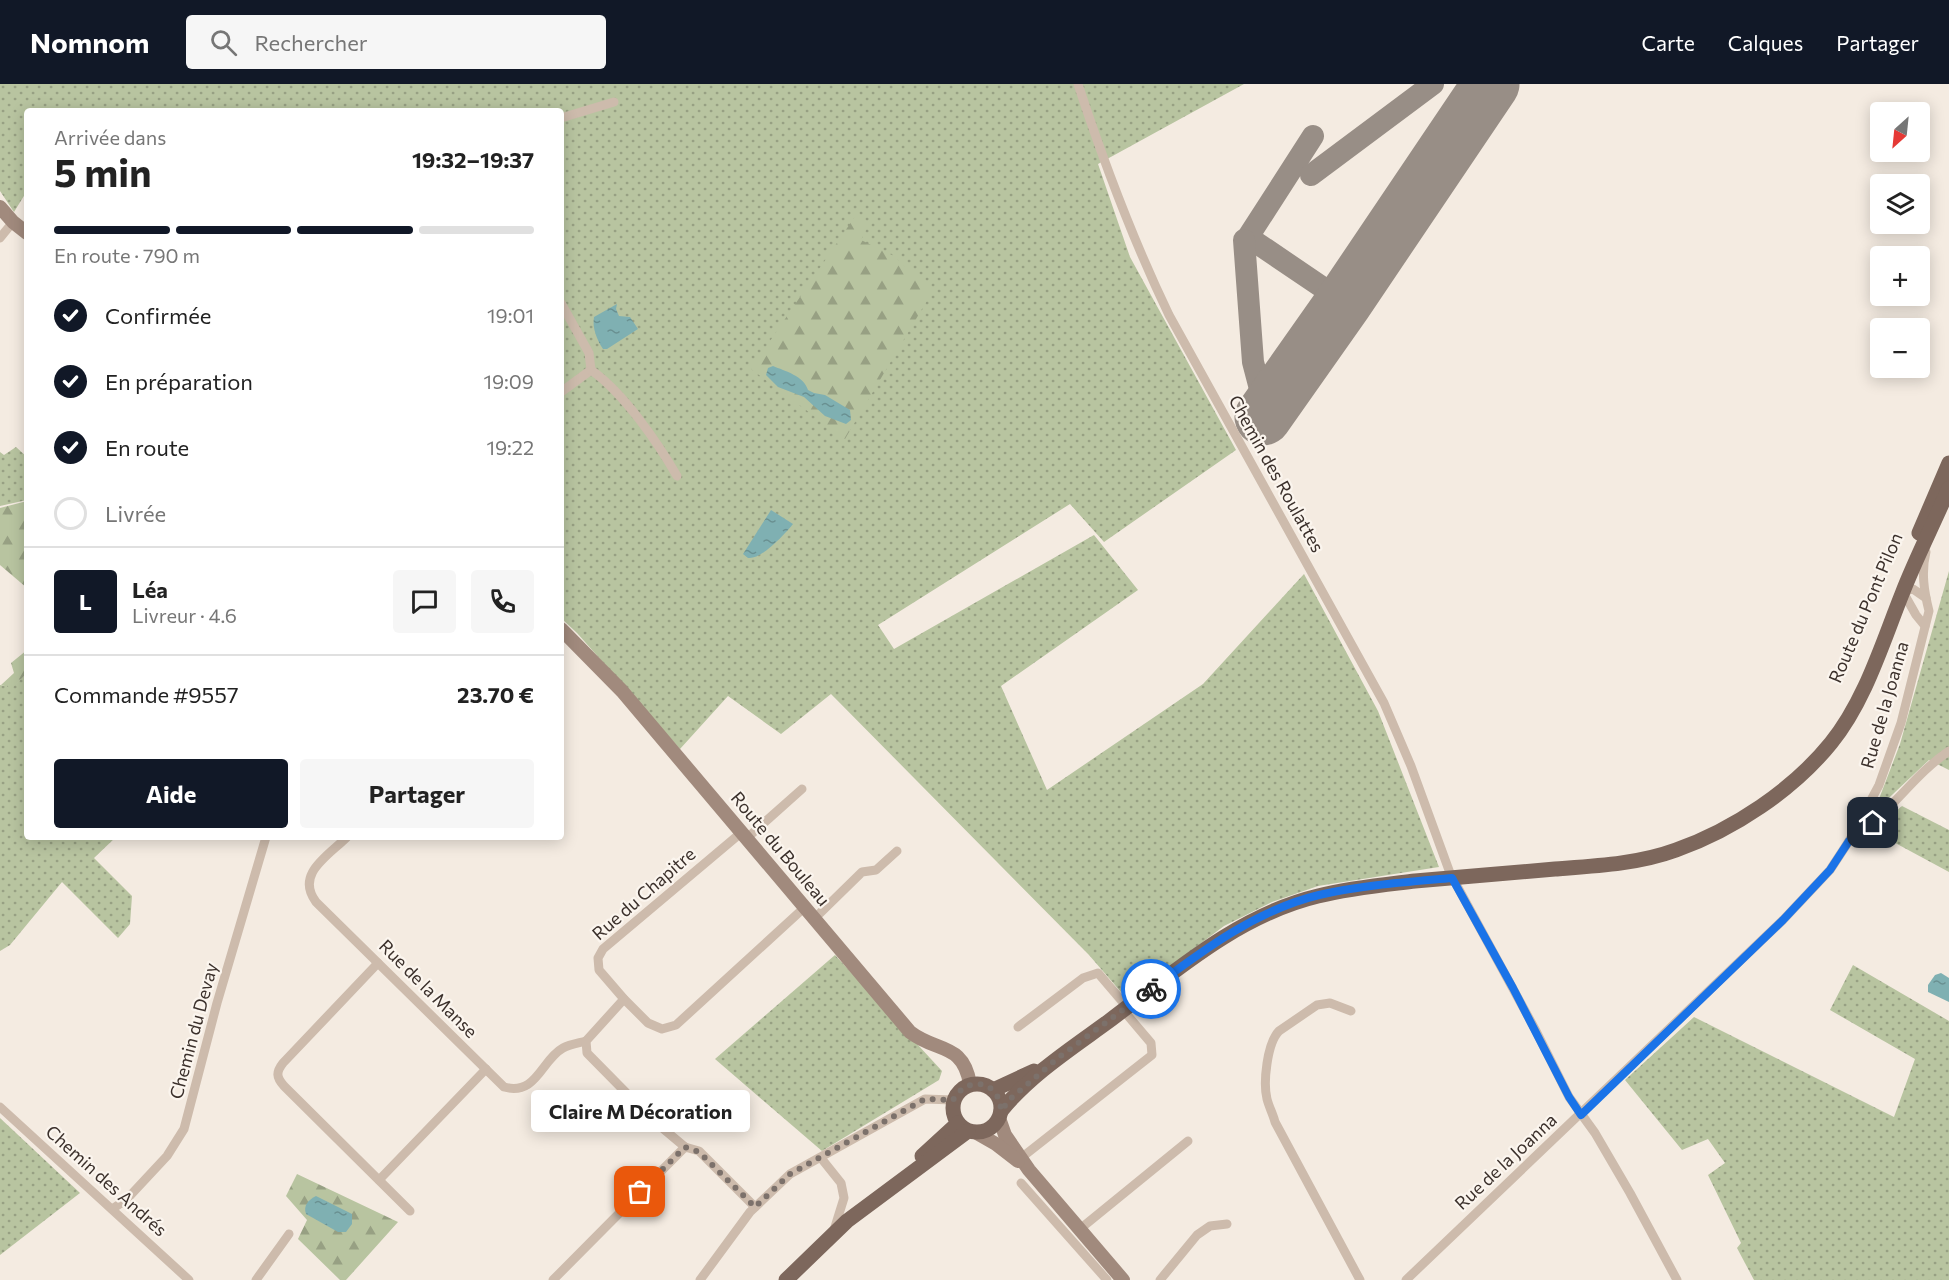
<!DOCTYPE html>
<html lang="fr">
<head>
<meta charset="utf-8">
<style>
  body { margin:0; font-family:Commissioner,sans-serif; background:#f6f6f6; color:#222; height:100vh; display:flex; flex-direction:column; font-size:22px; white-space:nowrap }
  * { box-sizing:border-box; margin:0 }
  p { font-size:20px; color:#767676 }
  .icon { flex:none; width:33px; height:33px; fill:none; stroke:currentColor; stroke-width:2; stroke-linecap:round; stroke-linejoin:round }
  .map { position:relative; flex:1; overflow:hidden }
  .panel { position:absolute; left:24px; top:24px; width:540px; height:732px; display:flex; flex-direction:column; background:#fff; border-radius:6px; box-shadow:0 3px 15px #0003 }
  .panel>* { flex:none }
  .needle { width:39px; rotate:207deg }
  .tools { position:absolute; left:1870px; top:18px; display:grid; gap:12px }
  .tools a { display:grid; place-items:center; width:60px; height:60px; border-radius:6px; background:#fff; box-shadow:0 3px 15px #0003; font-size:30px }
  .pin { position:absolute; display:grid; place-items:center; width:51px; height:51px; color:#fff; margin:-26px; border-radius:12px; box-shadow:0 3px 9px #0006 }
  .courier { position:absolute; display:grid; place-items:center; width:60px; height:60px; margin:-30px; border:4px solid #1a73e8; border-radius:50%; background:#fff; color:#222; box-shadow:0 2px 8px #0007 }
  .bubble { position:absolute; height:42px; border-radius:6px; background:#fff; box-shadow:0 3px 15px #0003; font-size:20px; font-weight:700; line-height:42px; text-align:center }
  .head em { font-style:normal; font-weight:700 }
  .head div { display:flex; flex-direction:column-reverse }
  .head { display:flex; align-items:center; justify-content:space-between; height:102px; padding:0 30px }
  h1 { font-size:39px; font-weight:700; line-height:45px }
  .bar { display:grid; grid-template-columns:repeat(4,1fr); gap:9px 6px; align-content:center; height:72px; padding:0 30px }
  .bar i { height:8px; border-radius:4px; background:#e0e0e0 }
  .bar .on { background:#111827 }
  .bar p { grid-column:span 4 }
  .line { display:flex; align-items:center; gap:15px; padding:0 30px; border-top:2px solid #e0e0e0 }
  .line div { flex:1 }
  .round { display:grid; place-items:center; flex:none; width:63px; height:63px; border-radius:6px; background:#f6f6f6 }
  ol { padding:0 30px; list-style:none }
  li { display:flex; align-items:center; gap:18px; height:66px }
  li p { margin-inline-start:auto }
  li .icon { padding:6px; border-radius:50%; background:#111827; color:#fff; stroke-width:4 }
  li:last-child { color:#767676 }
  li i { width:33px; height:33px; border:3px solid #e0e0e0; border-radius:50% }
  .primary-button { display:flex; gap:12px; margin-top:auto; padding:12px 30px }
  .primary-button a { flex:1; height:69px; border-radius:6px; background:#111827; color:#fff; font-size:24px; font-weight:700; line-height:69px; text-align:center }
  .primary-button a+a { background:#f6f6f6; color:#222 }
  header { display:flex; align-items:center; gap:36px; box-sizing:border-box; height:84px; padding:0 30px; background:#111827; color:#fff }
  header strong { font-size:28px }
  nav { display:flex; gap:33px; margin-inline-start:auto; font-size:21px }
  .search { width:420px; height:54px; background:#f6f6f6; display:flex; align-items:center; gap:15px; box-sizing:border-box; padding:0 21px; border-radius:6px; color:#767676; font-size:22px }
  .map>svg:first-child { display:block }
</style>
</head>
<body>
<header>
<strong>Nomnom</strong>
<div class="search"><svg class="icon" aria-label="search" viewBox="0 0 24 24"><circle cx="10" cy="10" r="6"/><path d="M15 15l6 6"/></svg>Rechercher</div>
<nav><a>Carte</a><a>Calques</a><a>Partager</a></nav>
</header>
<div class="map">
<svg width="1949" height="1196" viewBox="0 0 1949 1196">
  <defs>
    <pattern id="grass-dots" width="8" height="8" patternUnits="userSpaceOnUse" patternTransform="scale(1.5)"><rect width="8" height="8" fill="#b8c4a0"/><path d="M2 2h.1M6 6h.1" fill="none" stroke="#97a083" stroke-width="1.8" stroke-linecap="round"/></pattern>
    <pattern id="forest-firs" width="22" height="20" patternUnits="userSpaceOnUse" patternTransform="scale(1.5)"><rect width="22" height="20" fill="#b8c4a0"/><path d="M5 1l3.5 6h-7zM16 11l3.5 6h-7z" fill="#97a083"/></pattern>
    <pattern id="water-ripples" width="26" height="14" patternUnits="userSpaceOnUse" patternTransform="scale(1.5)"><rect width="26" height="14" fill="#7fb0b2"/><path d="M2 4q2-2 4 0t4 0M15 11q2-2 4 0t4 0" fill="none" stroke="#699091"/></pattern>
  </defs>
  <rect width="100%" height="100%" fill="#f4ebe1"/>
  <g fill="url(#grass-dots)">
    <path d="M0 0H1244L1098 80 1130 173 1236 366 1104 458 1070 420 878 541 894 565 1094 451 1138 506 1001 602 1047 706 1203 600 1304 490 1378 627 1439 783 1318 802 1272 818 1224 842 1127 915 1089 871 831 610 781 650 728 612 680 665 577 549 561 534V27H27V107L14 128 0 107Z"/>
    <path d="M16 363 27 373V416L0 422V368L4 371Z"/>
    <path d="M1949 487V686L1929 676 1874 728 1900 660Z"/>
    <path d="M27 587V753H116L94 774 132 812 130 840 118 854 62 798 10 861 0 867V601L12 603 26 590Z"/>
    <path d="M1902 722 1949 746V788L1873 747Z"/>
    <path d="M835 871 942 987 939 996 822 1067 715 975Z"/>
    <path d="M1853 881 1949 937V1196H1754L1737 1164 1741 1159 1708 1091 1725 1079 1708 1055 1682 1066 1625 996 1694 933 1894 1033 1915 975 1830 926Z"/>
    <path d="M0 1034 80 1109 0 1171Z"/>
  </g>
  <g fill="url(#forest-firs)">
    <path d="M858 128 868 141 861 156 894 172 932 208 845 355 751 285Z"/>
    <path d="M27 417V504L0 481V424Z"/>
    <path d="M27 566 26 590 12 604 1 601 14 589 11 579Z"/>
    <path d="M297 1090 398 1138 346 1196H340L298 1155 307 1136 286 1112Z"/>
  </g>
  <g fill="url(#water-ripples)">
    <path d="M617 220 616 225 619 232 630 233 638 245 607 265H603C597 256 592 244 594 233Z"/>
    <path d="M773 282C785 287 804 292 808 306L814 309 825 311 850 326 851 336 846 340 825 332 804 313 778 303 766 291 768 284Z"/>
    <path d="M771 426 793 440C785 450 761 476 748 474L743 470Z"/>
    <path d="M1941 889 1949 894V918L1928 908V901L1935 891Z"/>
    <path d="M316 1112 352 1130V1140L346 1148H338L306 1130C303 1122 308 1116 316 1112Z"/>
  </g>
  <g fill="none" stroke-linecap="round" stroke-linejoin="round">
    <g stroke="#988e86" stroke-width="22">
      <path d="M1313 52 1248 153 1344 218"/>
      <path d="M1311 91 1433 0"/>
      <path d="M1244 156 1253 278 1259 301 1270 323"/>
    </g>
    <path stroke="#988e86" stroke-width="57" d="M1263 333 1344 218 1491 0"/>
    <g stroke="#cdbbac" stroke-width="9">
      <path d="M1078 0C1104 79 1133 156 1169 231L1384 619 1411 682 1450 789 1536 947 1569 1013 1595 1049 1630 1109 1677 1196"/>
      <path d="M561 34 614 18"/>
      <path d="M0 154 13 138"/>
      <path d="M561 219 589 269 591 286 561 308"/>
      <path d="M591 286C623 308 658 359 677 392"/>
      <path d="M1902 508 1913 505 1926 514"/>
      <path d="M1903 508 1916 531 1925 542"/>
      <path d="M742 748 603 865 598 874 599 886 624 915 648 939 662 945 676 941 805 823"/>
      <path d="M347 753C328 772 295 790 316 818L504 1003C537 1012 541 976 563 964 570 960 579 959 586 957"/>
      <path d="M747 754 802 705"/>
      <path d="M1849 757C1861 752 1869 743 1878 734 1902 712 1922 685 1949 667"/>
      <path d="M815 834 862 788 876 786 897 767"/>
      <path d="M378 879 283 979C276 988 276 993 284 1002L410 1127"/>
      <path d="M624 915 586 957 587 969 654 1037 685 1063"/>
      <path d="M1351 927 1330 919 1317 921 1279 947C1267 959 1263 999 1267 1015 1269 1023 1273 1030 1275 1038L1360 1196"/>
      <path d="M1018 943 1083 894 1098 889 1127 923"/>
      <path d="M0 1023 189 1196"/>
      <path d="M821 1074 841 1099 844 1114 834 1146"/>
      <path d="M1021 1074 1152 971 1151 959 1123 926"/>
      <path d="M379 1096 486 985"/>
      <path d="M1021 1099 1107 1196"/>
      <path d="M112 1125 126 1116 167 1072 184 1045 217 919 266 753"/>
      <path d="M1080 1145 1188 1057"/>
      <path d="M256 1196 289 1150"/>
      <path d="M553 1196 685 1063 699 1067 755 1123"/>
      <path d="M700 1196 750 1128 790 1090 925 1015 953 1016"/>
      <path d="M1160 1196 1197 1151 1210 1142 1227 1140"/>
      <path d="M1406 1196 1783 836 1830 786 1849 757 1879 701 1901 639 1929 527C1924 507 1921 488 1926 468"/>
    </g>
    <g stroke="#a18a7d" stroke-width="14">
      <path d="M0 123 13 138 27 149"/>
      <path d="M561 545 622 607 910 948C937 969 963 958 970 1000"/>
      <path d="M999 1034 1005 1051 1029 1086 1123 1196"/>
      <path d="M975 1048 996 1060 1018 1077"/>
    </g>
    <g stroke="#7d675c" stroke-width="15">
      <path d="M1919 449 1949 379"/>
      <circle cx="977" cy="1024" r="24"/>
      <path d="M993 1006 1034 987"/>
      <path d="M1001 1027C1030 991 1072 964 1109 937 1173 889 1238 831 1318 812 1350 804 1382 801 1415 797 1462 793 1508 789 1555 785 1595 782 1638 780 1676 766 1733 746 1793 706 1831 659 1865 617 1882 560 1902 510 1916 474 1934 439 1949 404"/>
      <path d="M922 1072 958 1039"/>
      <path d="M786 1196 847 1137 968 1047"/>
    </g>
  </g>
  <g fill="none" stroke-linecap="round" stroke-linejoin="round">
    <path stroke="#7c716b" stroke-width="6" stroke-dasharray="0 10.8" d="M640 1108 685 1063 699 1068 755 1123 790 1090 925 1015 953 1016C968 990 1000 997 1001 1027L1010 1015 1058 974 1151 905"/>
    <path stroke="#1a73e8" stroke-width="8" d="M1151 905C1202 867 1256 826 1319 811 1363 801 1408 798 1452 794L1513 904 1569 1013 1581 1031 1783 836 1830 786 1849 757 1858 753 1873 739"/>
  </g>
  <g text-anchor="middle" stroke-width="4.5" stroke-linejoin="round" paint-order="stroke">
    <g font-size="18" fill="#3b302b" stroke="#fbf5ee">
      <text transform="translate(1276 390) rotate(61)" y="6">Chemin des Roulattes</text>
      <text transform="translate(1866 524) rotate(-67)" y="6">Route du Pont Pilon</text>
      <text transform="translate(1885 621) rotate(-74)" y="6">Rue de la Joanna</text>
      <text transform="translate(780 765) rotate(50)" y="6">Route du Bouleau</text>
      <text transform="translate(644 810) rotate(-41)" y="6">Rue du Chapitre</text>
      <text transform="translate(428 905) rotate(45)" y="6">Rue de la Manse</text>
      <text transform="translate(194 947) rotate(-75)" y="6">Chemin du Devay</text>
      <text transform="translate(1506 1078) rotate(-43)" y="6">Rue de la Joanna</text>
      <text transform="translate(106 1097) rotate(42)" y="6">Chemin des Andrés</text>
    </g>
  </g>
</svg>
<div class="tools">
<a><svg class="needle" viewBox="-14 -14 28 28"><path d="M0-13l5 13h-10z" fill="#e53935"/><path d="M0 13l5-13h-10z" fill="#767676"/></svg></a>
<a><svg class="icon" aria-label="layers" viewBox="0 0 24 24"><path d="M12 4l9 5-9 5-9-5zM3 14l9 5 9-5"/></svg></a>
<a>+</a>
<a>−</a>
</div>
<div class="pin" style="left:640px;top:1108px;background:#ea580c"><svg class="icon" aria-label="bag" viewBox="0 0 24 24"><path d="M5 8h14l-1 12H6zM9 8a3 3 0 0 1 6 0"/></svg></div>
<div class="pin" style="left:1873px;top:739px;background:#1f2937"><svg class="icon" aria-label="home" viewBox="0 0 24 24"><path d="M3 11l9-7 9 7M6 9v11h12V9"/></svg></div>
<div class="courier" style="left:1151px;top:905px"><svg class="icon" aria-label="bike" viewBox="0 0 24 24"><circle cx="6" cy="16" r="4"/><circle cx="18" cy="16" r="4"/><path d="M6 16l4-8h5l3 8M10 8l3 8H6M13 5h3"/></svg></div>
<div class="bubble" style="left:531px;top:1006px;width:219px">Claire M Décoration</div>
<section class="panel">
<div class="head"><div><h1>5 min</h1><p>Arrivée dans</p></div><em>19:32–19:37</em></div>
<div class="bar"><i class="on"></i><i class="on"></i><i class="on"></i><i></i><p>En route · 790 m</p></div>
<ol>
<li><svg class="icon" aria-label="check" viewBox="0 0 24 24"><path d="M5 12l5 5 9-10"/></svg>Confirmée<p>19:01</p></li>
<li><svg class="icon" aria-label="check" viewBox="0 0 24 24"><path d="M5 12l5 5 9-10"/></svg>En préparation<p>19:09</p></li>
<li><svg class="icon" aria-label="check" viewBox="0 0 24 24"><path d="M5 12l5 5 9-10"/></svg>En route<p>19:22</p></li>
<li><i></i>Livrée</li>
</ol>
<div class="line" style="height:108px"><b class="round" style="background:#111827;color:#fff">L</b><div><b>Léa</b><p>Livreur · 4.6</p></div><a class="round"><svg class="icon" aria-label="chat" viewBox="0 0 24 24"><path d="M4 5h16v11H9l-5 4z"/></svg></a><a class="round"><svg class="icon" aria-label="phone" viewBox="0 0 24 24"><path d="M5 4h4l2 5-3 2q2 4 5 5l2-3 5 2v4C11 20 4 13 5 4z"/></svg></a></div>
<div class="line" style="height:78px"><div>Commande #9557</div><b>23.70 €</b></div>
<div class="primary-button"><a>Aide</a><a>Partager</a></div>
</section>
</div>
</body>
</html>
